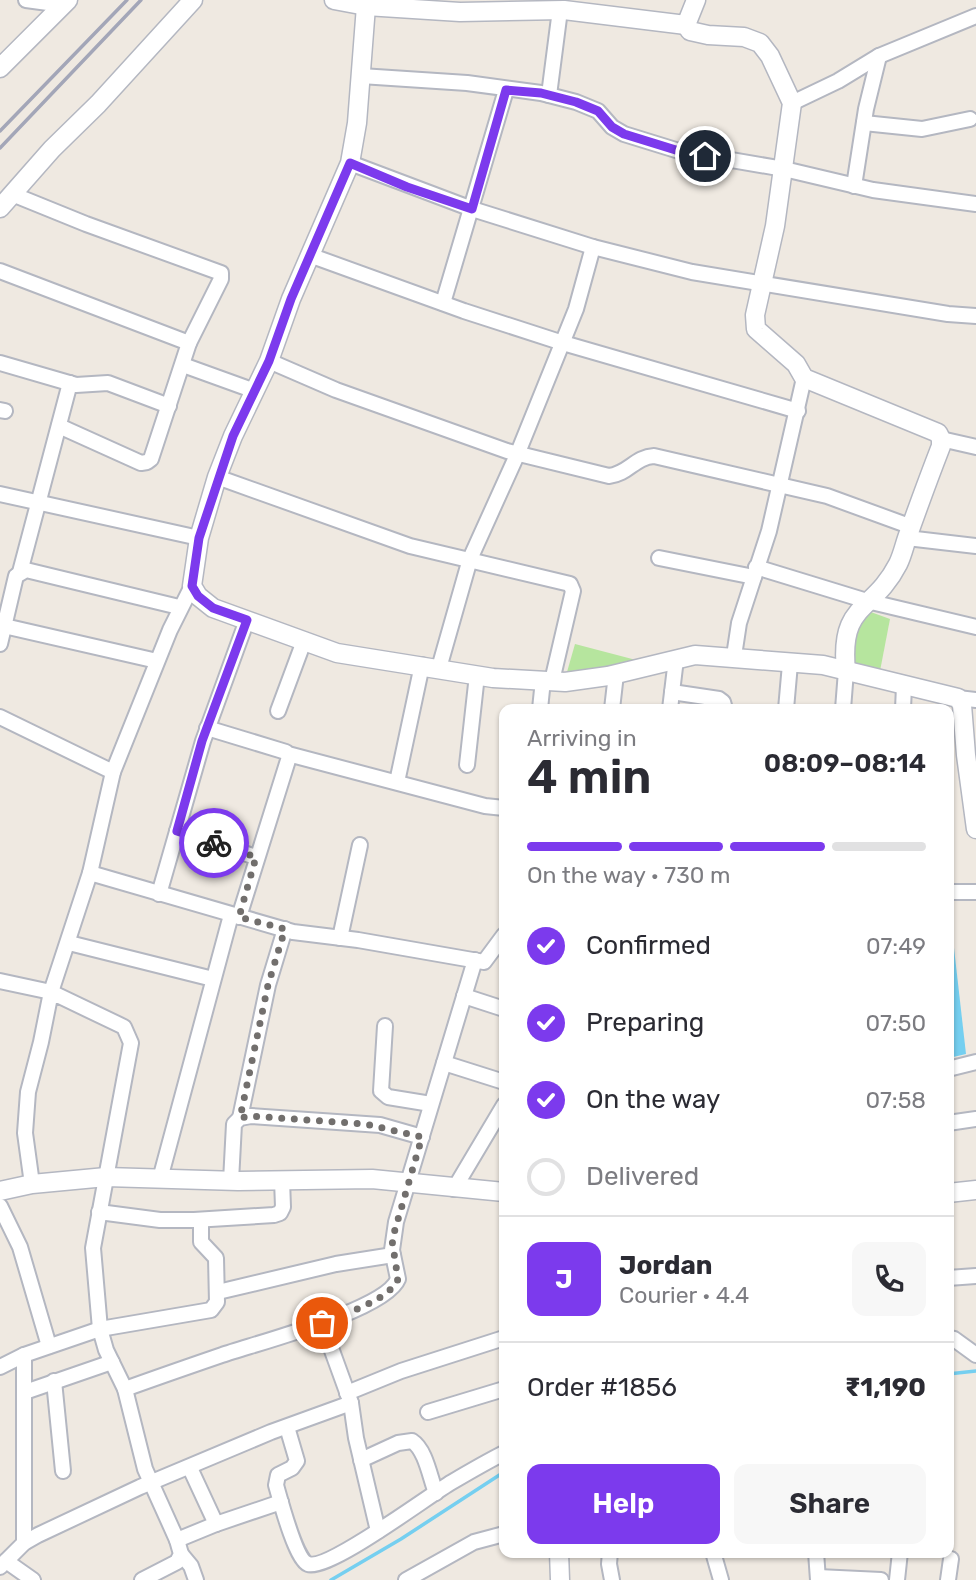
<!DOCTYPE html>
<html lang="en">
<head>
<meta charset="utf-8">
<style>
  body { margin:0; font-family:Rubik,sans-serif; background:#f7f7f7; color:#2b2b33; height:100vh; display:flex; flex-direction:column; font-size:26px; white-space:nowrap }
  * { box-sizing:border-box; margin:0 }
  p { font-size:23px; color:#7c7c81 }
  .icon { flex:none; width:38px; height:38px; fill:none; stroke:currentColor; stroke-width:2; stroke-linecap:round; stroke-linejoin:round }
  .map { position:relative; flex:1; overflow:hidden }
  .details { position:absolute; left:499px; top:704px; width:455px; height:854px; display:flex; flex-direction:column; background:#fff; border-radius:14px; box-shadow:0 2px 5px #0004 }
  .details>* { flex:none }
  .pin { position:absolute; display:grid; place-items:center; width:60px; height:60px; color:#fff; margin:-30px; border:4px solid #fff; border-radius:50%; box-shadow:0 2px 7px #0007 }
  .courier { position:absolute; display:grid; place-items:center; width:70px; height:70px; margin:-35px; border:5px solid #7c3aed; border-radius:50%; background:#fff; color:#222; box-shadow:0 2px 9px #0007 }
  .overview em { font-style:normal; font-weight:600 }
  .overview div { display:flex; flex-direction:column-reverse }
  .overview { display:flex; align-items:center; justify-content:space-between; height:119px; padding:0 28px }
  h1 { font-size:46px; font-weight:600; line-height:52px }
  .bar { display:grid; grid-template-columns:repeat(4,1fr); gap:10px 7px; align-content:center; height:84px; padding:0 28px }
  .bar i { height:9px; border-radius:5px; background:#e1e1e2 }
  .bar .current { background:#7c3aed }
  .bar p { grid-column:span 4 }
  .line { display:flex; align-items:center; gap:18px; padding:0 28px; border-top:2px solid #e1e1e2 }
  .line div { flex:1 }
  .round { display:grid; place-items:center; flex:none; width:74px; height:74px; border-radius:14px; background:#f7f7f7 }
  ol { padding:0 28px; list-style:none }
  li { display:flex; align-items:center; gap:21px; height:77px }
  li p { margin-inline-start:auto }
  li .icon { padding:7px; border-radius:50%; background:#7c3aed; color:#fff; stroke-width:4 }
  li:last-child { color:#7c7c81 }
  li i { width:38px; height:38px; border:4px solid #e1e1e2; border-radius:50% }
  .button { display:flex; gap:14px; margin-top:auto; padding:14px 28px }
  .button a { flex:1; height:80px; border-radius:14px; background:#7c3aed; color:#fff; font-size:28px; font-weight:600; line-height:80px; text-align:center }
  .button a+a { background:#f7f7f7; color:#2b2b33 }
  .map>svg:first-child { display:block }
</style>
</head>
<body>
<div class="map">
<svg width="976" height="1580" viewBox="0 0 976 1580">
  <rect width="100%" height="100%" fill="#efe9e1"/>
  <g fill="#b6e59e">
    <path d="M868 611 890 619 880 671 851 664 852 638Z"/>
    <path d="M575 644 636 660 634 666 565 679Z"/>
  </g>
  <path fill="#75cff0" d="M948 895 966 1054 949 1058Z"/>
  <g fill="none" stroke-linecap="round" stroke-linejoin="round">
    <g stroke="#75cff0" stroke-width="3.5">
      <path d="M948 1374 976 1371"/>
      <path d="M331 1580 401 1539 504 1472"/>
    </g>
    <defs>
      <g id="minor">
        <path d="M26 0 63 5"/>
        <path d="M361 76 467 83 541 93 576 102 598 111 612 127 624 134 679 151 784 169 873 190 976 204"/>
        <path d="M549 95 560 10"/>
        <path d="M792 103 838 81 879 56 976 16"/>
        <path d="M864 123 922 129 970 119"/>
        <path d="M350 163 472 209 593 247 692 272 948 314 976 316"/>
        <path d="M854 186 866 109 879 56"/>
        <path d="M12 194 86 224 221 273V279L189 343"/>
        <path d="M312 256 464 311 563 343 798 411"/>
        <path d="M0 271 189 343 151 459 147 462 141 463 59 426"/>
        <path d="M443 303 506 90"/>
        <path d="M269 361 336 390 507 451 609 476C628 474 635 457 654 456L827 496 912 527"/>
        <path d="M0 363 76 385 108 383 169 406"/>
        <path d="M183 365 255 391"/>
        <path d="M0 410 5 411"/>
        <path d="M941 439 976 447"/>
        <path d="M217 477 410 546 570 584 573 591 552 681"/>
        <path d="M0 494 199 538"/>
        <path d="M907 538 976 546"/>
        <path d="M659 558 754 577"/>
        <path d="M756 567 867 601 976 627"/>
        <path d="M20 572 70 383"/>
        <path d="M0 625 157 661"/>
        <path d="M0 644 16 576 26 570 179 607"/>
        <path d="M734 656 739 623 769 531 804 378"/>
        <path d="M439 668 470 559 517 455 576 309 593 247"/>
        <path d="M672 692 719 699 723 702 725 709"/>
        <path d="M958 698 976 700"/>
        <path d="M540 709 543 680"/>
        <path d="M612 709 616 674"/>
        <path d="M670 709 676 659"/>
        <path d="M786 709 790 664"/>
        <path d="M843 709 846 671"/>
        <path d="M903 709 904 686"/>
        <path d="M278 711 304 641"/>
        <path d="M0 717 113 772 90 873"/>
        <path d="M207 728 286 752 289 757 239 917"/>
        <path d="M288 754 485 806 504 808"/>
        <path d="M467 765 477 675"/>
        <path d="M113 772 170 630 192 586"/>
        <path d="M397 782 422 665"/>
        <path d="M177 831 256 857"/>
        <path d="M948 892H976"/>
        <path d="M159 894 203 741 247 620"/>
        <path d="M340 938 360 845"/>
        <path d="M69 943 213 979"/>
        <path d="M0 981 51 992 90 873 293 932 358 940 484 962 504 935"/>
        <path d="M464 996 504 1009"/>
        <path d="M385 1026 381 1091 388 1097 431 1104"/>
        <path d="M444 1063 504 1082"/>
        <path d="M948 1069 976 1062"/>
        <path d="M240 1118 268 985 285 929"/>
        <path d="M948 1123 976 1119"/>
        <path d="M160 1179 231 915"/>
        <path d="M231 1181 234 1124 240 1118 251 1116 380 1125 422 1137"/>
        <path d="M32 1184 25 1133 28 1092 41 1042 51 992 124 1027 131 1043 93 1248 100 1329 106 1350 125 1389 145 1469 177 1540 181 1554 177 1562 142 1580"/>
        <path d="M454 1189 504 1105"/>
        <path d="M0 1206 20 1247 49 1346"/>
        <path d="M99 1212 160 1220H194L274 1215 280 1213 283 1207 282 1180"/>
        <path d="M948 1278 976 1276"/>
        <path d="M218 1292 336 1264 393 1255"/>
        <path d="M322 1323 351 1403 356 1438 378 1531"/>
        <path d="M948 1338 954 1339 976 1355"/>
        <path d="M24 1355V1543"/>
        <path d="M0 1367 24 1355 100 1329 211 1310 217 1302 216 1258 201 1242V1220"/>
        <path d="M54 1381 63 1471"/>
        <path d="M125 1389C158 1377 190 1366 222 1355 257 1343 386 1310 398 1279L392 1250 396 1222 475 960"/>
        <path d="M25 1392 112 1362"/>
        <path d="M347 1393 401 1371 504 1338"/>
        <path d="M428 1412 504 1389"/>
        <path d="M287 1427 297 1461 292 1468 278 1475 276 1485C280 1499 296 1560 308 1564 329 1571 429 1495 452 1482 469 1472 486 1462 504 1453"/>
        <path d="M361 1460 398 1443 412 1441C426 1450 430 1478 436 1493"/>
        <path d="M190 1468 216 1524"/>
        <path d="M177 1540 216 1524 281 1502"/>
        <path d="M610 1552 609 1564 612 1580"/>
        <path d="M713 1552 721 1580"/>
        <path d="M816 1552 818 1580"/>
        <path d="M181 1554 191 1566 196 1580"/>
        <path d="M6 1561 33 1580"/>
        <path d="M0 1567 24 1543 38 1535 140 1487 271 1432 351 1403"/>
        <path d="M818 1577 881 1580"/>
        <path d="M406 1580 474 1542 504 1534"/>
        <path d="M897 1580 900 1552"/>
        <path d="M948 1580 951 1559"/>
      </g>
      <g id="tertiary">
        <path d="M334 0 366 6 460 12 564 10 686 25"/>
        <path d="M696 0 686 25 690 31 708 35 744 37 760 43 770 56 792 103 775 226 755 315 756 329 796 364 804 378 938 433 941 439V446C929 477 918 507 907 538 904 547 902 556 898 564 873 613 839 602 846 671"/>
        <path d="M366 6 357 123 350 163 291 299 269 361 233 436 217 477 199 538 192 586 198 596 213 608 337 653 493 678 565 682 608 676 695 655 823 665 958 698 962 705 966 755 976 829"/>
        <path d="M0 68 68 0"/>
        <path d="M0 208 52 149 98 104 193 0"/>
        <path d="M0 1191 32 1184 106 1177 238 1181 372 1179 504 1192"/>
        <path d="M948 1193 976 1190"/>
        <path d="M559 1552 560 1580"/>
      </g>
    </defs>
    <use href="#minor" stroke="#b4b7c1" stroke-width="18"/>
    <use href="#tertiary" stroke="#b4b7c1" stroke-width="21"/>
    <use href="#minor" stroke="#fff" stroke-width="14"/>
    <use href="#tertiary" stroke="#fff" stroke-width="18"/>
    <g stroke="#a3a6b8" stroke-width="3.5">
      <path d="M0 131 127 0"/>
      <path d="M0 148 141 0"/>
    </g>
  </g>
  <g fill="none" stroke-linecap="round" stroke-linejoin="round">
    <path stroke="#726f6d" stroke-width="7" stroke-dasharray="0 12.6" d="M214 843 256 857 239 917 285 929 268 985 240 1118 251 1116 365 1124 422 1137 392 1240 398 1279C390 1300 343 1314 322 1323"/>
    <path stroke="#7c3aed" stroke-width="9" d="M214 843 177 831 202 741 247 620 213 608 198 596 192 586 199 538 233 436 269 361 291 299 350 163 407 187 472 209 506 90 541 93 576 102 598 111 612 127 624 134 679 151 705 156"/>
  </g>
</svg>
<div class="pin" style="left:322px;top:1323px;background:#ea580c"><svg class="icon" aria-label="bag" viewBox="0 0 24 24"><path d="M5 8h14l-1 12H6zM9 8a3 3 0 0 1 6 0"/></svg></div>
<div class="pin" style="left:705px;top:156px;background:#1f2937"><svg class="icon" aria-label="home" viewBox="0 0 24 24"><path d="M3 11l9-7 9 7M6 9v11h12V9"/></svg></div>
<div class="courier" style="left:214px;top:843px"><svg class="icon" aria-label="bike" viewBox="0 0 24 24"><circle cx="6" cy="16" r="4"/><circle cx="18" cy="16" r="4"/><path d="M6 16l4-8h5l3 8M10 8l3 8H6M13 5h3"/></svg></div>
<section class="details">
<div class="overview"><div><h1>4 min</h1><p>Arriving in</p></div><em>08:09–08:14</em></div>
<div class="bar"><i class="current"></i><i class="current"></i><i class="current"></i><i></i><p>On the way · 730 m</p></div>
<ol>
<li><svg class="icon" aria-label="check" viewBox="0 0 24 24"><path d="M5 12l5 5 9-10"/></svg>Confirmed<p>07:49</p></li>
<li><svg class="icon" aria-label="check" viewBox="0 0 24 24"><path d="M5 12l5 5 9-10"/></svg>Preparing<p>07:50</p></li>
<li><svg class="icon" aria-label="check" viewBox="0 0 24 24"><path d="M5 12l5 5 9-10"/></svg>On the way<p>07:58</p></li>
<li><i></i>Delivered</li>
</ol>
<div class="line" style="height:126px"><b class="round" style="background:#7c3aed;color:#fff">J</b><div><b>Jordan</b><p>Courier · 4.4</p></div><a class="round"><svg class="icon" aria-label="phone" viewBox="0 0 24 24"><path d="M5 4h4l2 5-3 2q2 4 5 5l2-3 5 2v4C11 20 4 13 5 4z"/></svg></a></div>
<div class="line" style="height:91px"><div>Order #1856</div><b>₹1,190</b></div>
<div class="button"><a>Help</a><a>Share</a></div>
</section>
</div>
</body>
</html>
